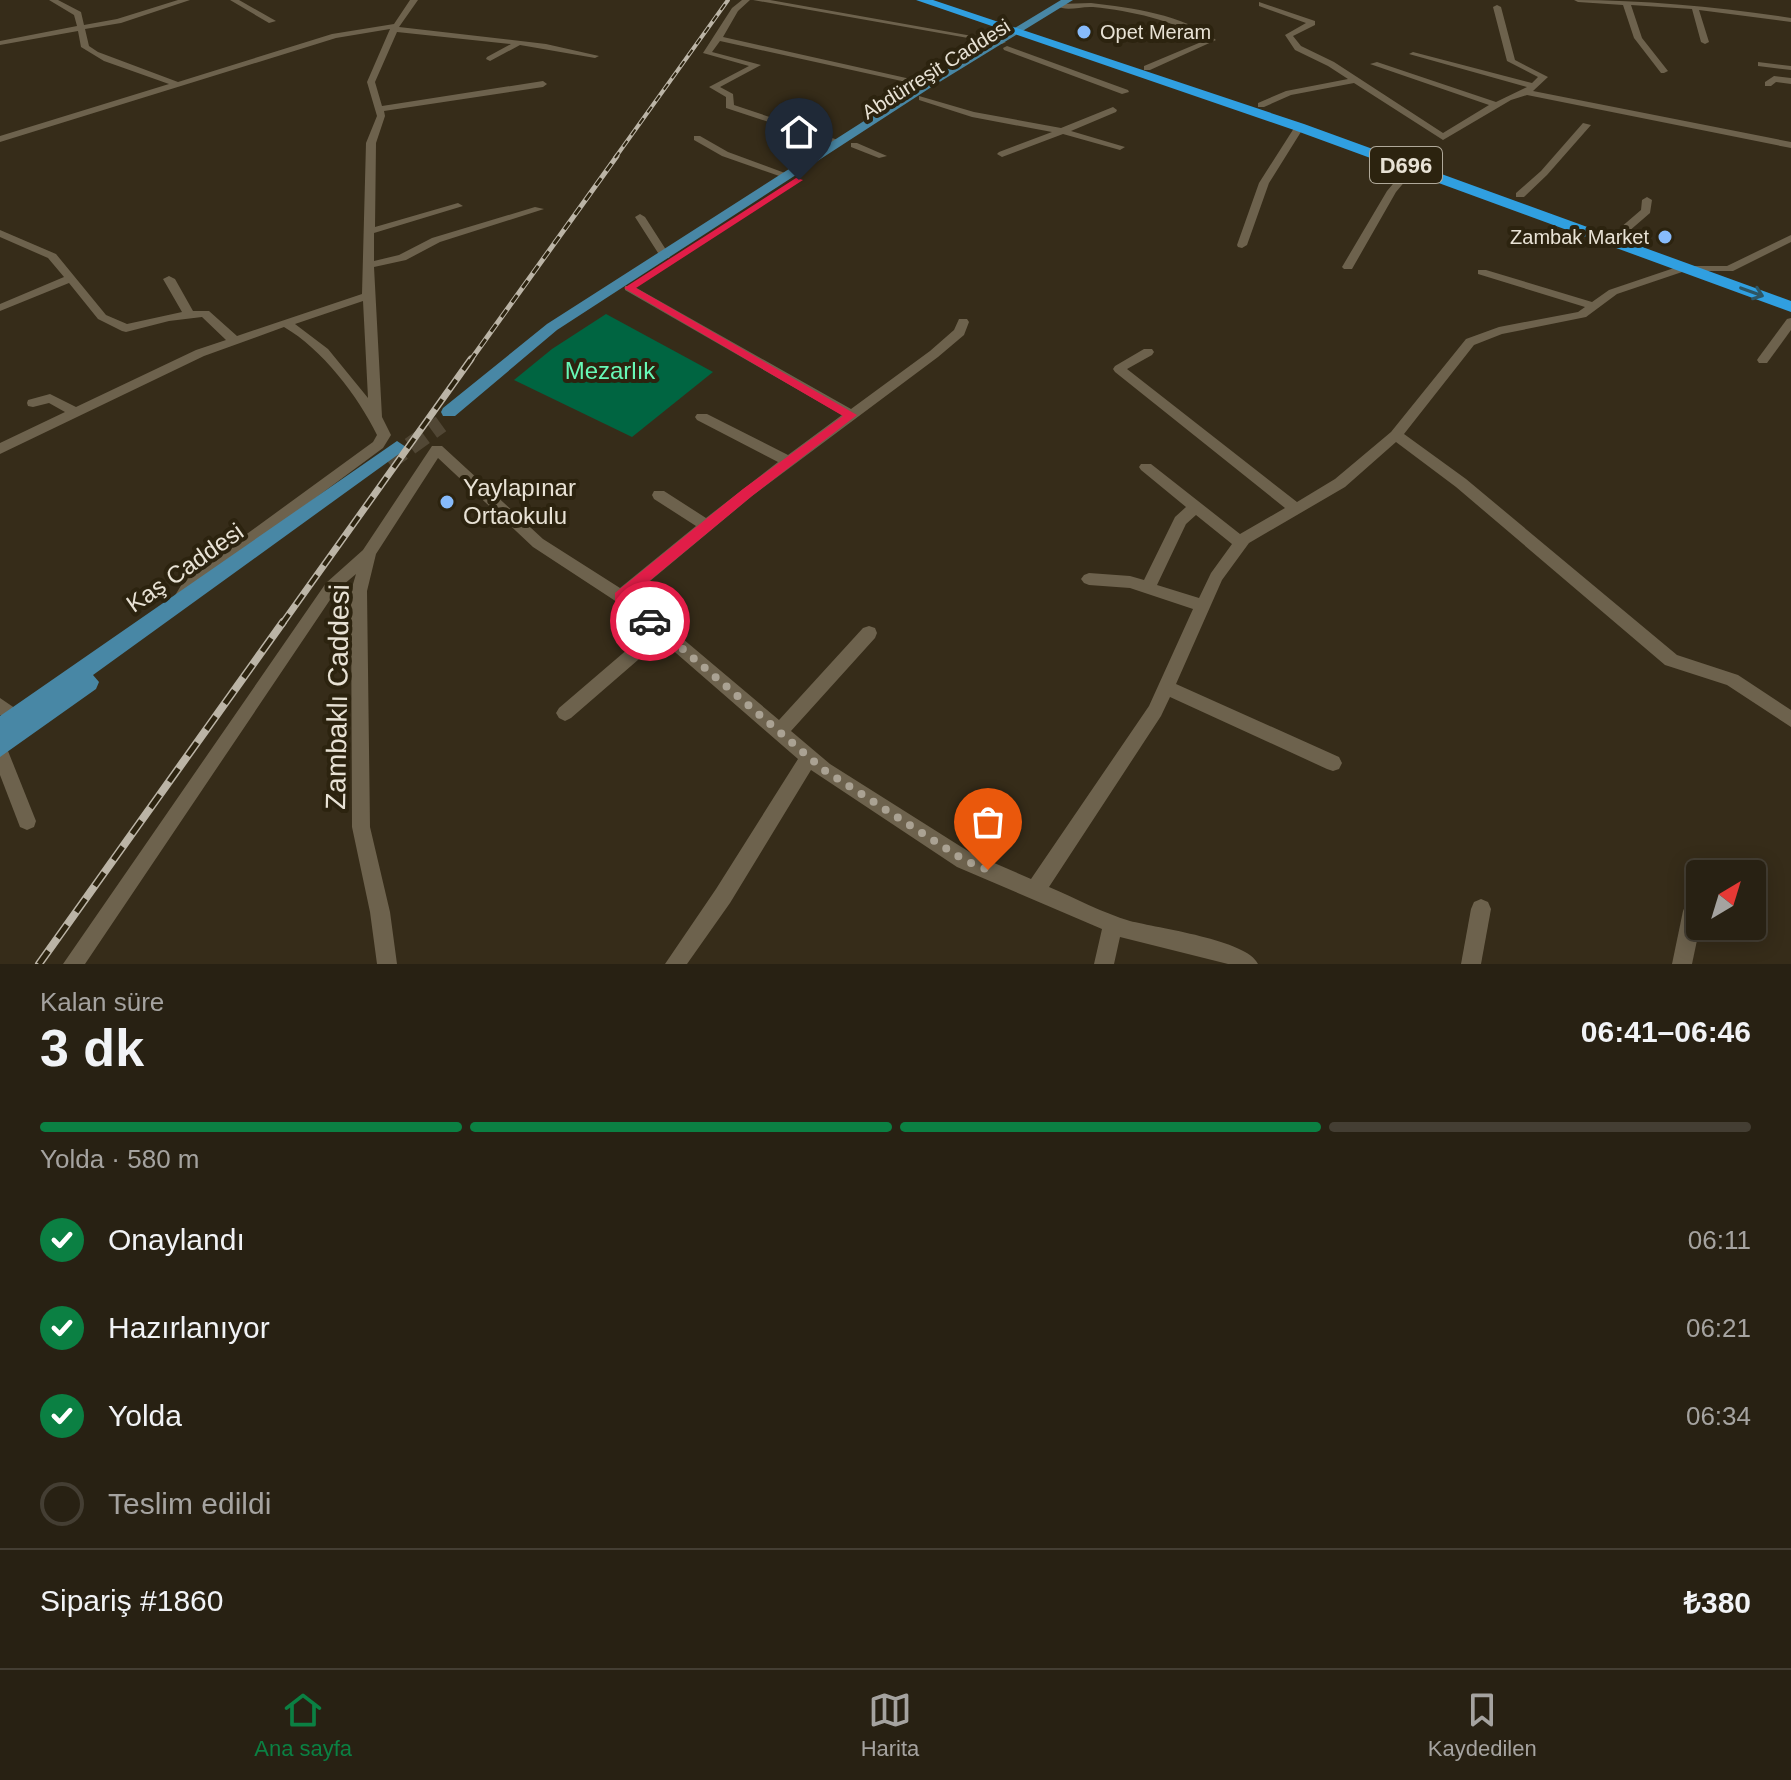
<!DOCTYPE html>
<html lang="tr">
<head>
<meta charset="utf-8">
<style>
  body { margin:0; font-family:Helvetica,sans-serif; background:#30291c; color:#f1f3f6; height:100vh; display:flex; flex-direction:column; font-size:30px; white-space:nowrap }
  * { box-sizing:border-box; margin:0 }
  p { font-size:26px; color:#a5a3a0 }
  .icon { flex:none; width:44px; height:44px; fill:none; stroke:currentColor; stroke-width:2; stroke-linecap:round; stroke-linejoin:round }
  .map { position:relative; height:964px; overflow:hidden }
  .sheet { display:flex; flex-direction:column; background:#282113; flex:1 }
  .sheet>* { flex:none }
  .needle { width:52px; rotate:38deg }
  .tools { position:absolute; left:1686px; top:860px; display:grid; gap:16px }
  .tools a { display:grid; place-items:center; width:80px; height:80px; border-radius:8px; background:#282113; box-shadow:0 4px 20px #0003,0 0 0 2px #443e33; font-size:40px }
  .pin { position:absolute; display:grid; place-items:center; width:68px; height:68px; color:#fff; margin:-82px -34px; border-radius:50% 50% 50% 0; rotate:-45deg; box-shadow:0 0 8px #0007 }
  .pin .icon { rotate:45deg }
  .courier { position:absolute; display:grid; place-items:center; width:80px; height:80px; margin:-40px; border:6px solid #e11d48; border-radius:50%; background:#fff; color:#222; box-shadow:0 2px 10px #0007 }
  .headline em { font-style:normal; font-weight:700 }
  .headline div { display:flex; flex-direction:column-reverse }
  .headline { display:flex; align-items:center; justify-content:space-between; height:136px; padding:0 40px }
  h1 { font-size:52px; font-weight:700; line-height:60px }
  .bar { display:grid; grid-template-columns:repeat(4,1fr); gap:12px 8px; align-content:center; height:96px; padding:0 40px }
  .bar i { height:10px; border-radius:6px; background:#443e33 }
  .bar .current { background:#0b8043 }
  .bar p { grid-column:span 4 }
  .line { display:flex; align-items:center; gap:20px; padding:0 40px; border-top:2px solid #443e33 }
  .line div { flex:1 }
  ol { padding:0 40px; list-style:none }
  li { display:flex; align-items:center; gap:24px; height:88px }
  li p { margin-inline-start:auto }
  li .icon { padding:8px; border-radius:50%; background:#0b8043; color:#fff; stroke-width:4 }
  li:last-child { color:#a5a3a0 }
  li i { width:44px; height:44px; border:4px solid #443e33; border-radius:50% }
  .menu { display:flex; justify-content:space-around; align-items:center; height:112px; border-top:2px solid #443e33; background:#282113; font-size:22px; color:#a5a3a0 }
  .menu a { display:grid; justify-items:center; gap:4px }
  .menu .current { color:#0b8043 }
  .map>svg:first-child { display:block }
</style>
</head>
<body>
<div class="map">
<svg width="1791" height="964" viewBox="0 0 1791 964">
  <rect width="100%" height="100%" fill="#362c19"/>
  <path fill="#006541" d="M606 314 713 372 632 437 514 380 552 349Z"/>
  <g fill="none" stroke-linecap="round" stroke-linejoin="round">
    <path stroke="#514735" stroke-width="18" stroke-dasharray="18 9" stroke-linecap="butt" d="M388 462 441 424"/>
    <g fill="#6d624d" fill-rule="evenodd">
      <path d="M49 0H58L81 12 84 25 117 19 178 0H190L121 23 85 29 89 46 98 52 178 82 332 34 394 24 410 0H418L399 27 546 44 599 56 595 58 520 45 490 61 486 59 487 57 511 44 397 32 375 82 382 106 543 81 547 84 543 87 384 111 385 116 376 143 375 227 458 203 463 206 374 233V261L399 255 432 238 535 207 544 209 440 242 406 260 374 267 382 417 391 435 383 448 195 587 185 606 179 608 173 606 171 602 185 579 373 442 377 435C358 396 322 349 284 327L204 356 0 454V443L65 412 49 403 33 407 28 406 27 403 28 400 50 394 76 407 196 350 226 340 202 317 169 321 126 332 122 331 98 319 69 283 0 311V304L64 277 48 258 0 237V230L56 254 106 315 127 324 182 312 163 279 169 276 175 279 193 311H209L237 336 362 294 366 143 377 116 367 82 390 29 336 38 0 142V136L169 84 104 61 81 47 78 31 0 45V41L77 26 74 15ZM363 301 368 398 328 349 295 324Z"/>
      <path d="M230 0H239L276 21 269 23Z"/>
      <path d="M742 0H750L738 11 723 37 933 84 929 87 720 41 712 52 761 65 720 87 733 94 734 105 844 142 836 144 726 108V97L709 87 749 66 703 53 732 8Z"/>
      <path d="M753 0H770L1006 42 1002 44Z"/>
      <path d="M1574 0C1647 0 1718 7 1791 18V22L1699 10 1709 42 1705 44 1701 42 1692 9 1631 5 1642 38 1668 71 1664 73H1661L1634 38 1623 5 1578 2Z"/>
      <path d="M1259 2 1315 21V25L1293 36 1301 46 1334 62 1443 133 1489 105 1370 64 1377 62 1496 102 1527 87 1409 54 1413 52 1532 83 1538 77 1507 61 1493 7 1497 5 1501 7 1515 60 1548 77 1533 91 1791 142V148L1527 95 1511 100 1443 140 1354 83 1291 95 1264 107H1258V103L1286 91 1348 79 1328 66 1295 50 1285 35 1306 23 1259 6Z"/>
      <path d="M1091 3C1132 8 1182 14 1216 40L1150 70H1144V66L1206 40C1172 20 1132 11 1093 7 1080 6 1068 12 1056 6L1060 4Z"/>
      <path d="M1007 46 1128 90 1129 92 1122 94 1004 50 1003 48Z"/>
      <path d="M1758 62 1791 66V70L1758 66Z"/>
      <path d="M1774 76 1791 78V84L1776 82 1771 86H1765V82Z"/>
      <path d="M919 96 974 112 1061 128 1113 107 1117 110 1116 112 1071 131 1125 147 1120 150 1063 134 1002 157 997 154 999 152 1052 132 972 117 919 100Z"/>
      <path d="M1583 123 1591 125 1547 175 1524 197H1516V193L1541 171Z"/>
      <path d="M1296 125 1304 127 1269 183 1247 245 1242 248 1238 247 1237 245 1259 183Z"/>
      <path d="M694 136H700L728 152 793 176 785 178 722 156 694 140Z"/>
      <path d="M851 143H857L887 156 879 158 851 147Z"/>
      <path d="M1409 165 1417 167 1396 192 1352 269H1344L1342 267 1387 191Z"/>
      <path d="M1647 197 1652 200 1650 213 1628 232H1620V228L1641 210 1642 200Z"/>
      <path d="M640 214 645 217 670 256 669 258H661L660 256 635 217Z"/>
      <path d="M1791 235V242L1733 271H1685L1617 294 1586 317 1502 334 1474 345 1404 434 1466 479 1677 655 1738 675 1791 710V727L1727 685 1665 665 1456 487 1396 442 1345 487 1249 543 1222 580 1176 684 1339 757 1342 763 1339 769 1333 771 1327 769 1170 697 1161 716 1049 887C1075 898 1103 913 1130 921 1157 928 1248 940 1258 964H1228L1120 937 1114 964H1094L1102 929 957 867 811 770 730 903 687 964H665L716 889 798 759 661 640 571 718 565 721 559 718 556 713 559 708 650 630 620 604 533 547 438 458 376 554 367 591 370 827 390 912 397 964H377L370 912 352 827 351 591 356 574 336 591 85 964H63L326 583 363 550 432 446H442L543 539 620 588 696 526 654 499 652 495 654 491H664L706 518 778 462 697 420 695 417 697 414H707L788 455 842 415 625 290V286H633L851 409 930 351 954 330 959 319H967L969 322 964 335 938 357 752 496 632 596 779 720 863 628 869 626 875 628 877 633 875 638 791 731 830 764 971 853 1031 879 1149 706 1193 609 1130 588 1089 585 1084 583 1081 579 1084 575 1089 573 1130 576 1144 580 1175 517 1186 507 1141 470 1139 467 1141 464H1151L1240 534 1285 508 1115 372 1113 369 1115 366 1144 349H1152L1154 352 1152 355 1127 369 1297 502 1335 479 1391 432 1466 339 1499 327 1578 312 1585 307 1478 274V270H1486L1592 302 1609 290 1680 266H1727ZM1196 515 1232 544 1211 573 1199 598 1157 585 1186 524Z"/>
      <path d="M1791 318V330L1767 363H1759L1757 360 1759 357 1787 319Z"/>
      <path d="M0 698 22 713 25 718 22 723 16 726 0 715Z"/>
      <path d="M0 744 6 746 36 821 34 827 27 830 20 827 0 775Z"/>
      <path d="M1481 899 1488 902 1491 909 1481 964H1461L1471 909 1474 902Z"/>
      <path d="M1693 901 1700 904V926L1692 964H1672L1683 911 1686 904Z"/>
    </g>
    <g fill="#4887a5" fill-rule="evenodd">
      <path d="M1061 0H1073L933 86 557 330 455 416H443L441 412 443 408 547 324 925 82Z"/>
      <path d="M397 441 406 447 403 451 93 675 99 682 96 689 0 757V716Z"/>
    </g>
    <path fill="#309fe0" fill-rule="evenodd" d="M916 0H933L1304 124 1791 301V312L1294 130Z"/>
    <defs>
      <path id="rail-far3" d="M615 158 728 0"/>
      <path id="rail-far2" d="M470 361 617 156"/>
      <path id="rail-far1" d="M282 624 471 359"/>
      <path id="rail" d="M39 964 283 622"/>
    </defs>
    <use href="#rail-far3" stroke="#bbb4a6" stroke-width="4"/>
    <use href="#rail-far2" stroke="#bbb4a6" stroke-width="5"/>
    <use href="#rail-far1" stroke="#bbb4a6" stroke-width="7"/>
    <use href="#rail" stroke="#bbb4a6" stroke-width="8"/>
    <use href="#rail-far3" stroke="#2c230f" stroke-width="2" stroke-dasharray="7" stroke-linecap="butt"/>
    <use href="#rail-far2" stroke="#2c230f" stroke-width="3" stroke-dasharray="9" stroke-linecap="butt"/>
    <use href="#rail-far1" stroke="#2c230f" stroke-width="4" stroke-dasharray="12" stroke-linecap="butt"/>
    <use href="#rail" stroke="#2c230f" stroke-width="5" stroke-dasharray="16" stroke-linecap="butt"/>
  </g>
  <defs><path id="oneway-shaft" d="M-6 0H5M1.5-3L5.5 0L1.5 3" fill="none" stroke-width="1.6" stroke-linecap="round" stroke-linejoin="round" transform="scale(2)"/></defs>
  <use stroke="#2e5563" href="#oneway-shaft" transform="translate(1752 292) rotate(20)"/>
  <path fill="#e11d48" d="M796 178 803 180 636 288 857 415 752 496 630 597 655 617V625L650 627 615 601V593L743 489 843 416 624 288Z"/>
  <g fill="none" stroke-linecap="round" stroke-linejoin="round">
    <path stroke="#aaa293" stroke-width="8" stroke-dasharray="0 14.4" d="M650 621 824 770 964 860 988 870"/>
  </g>
  <g fill="#87bbfb" stroke="#2c230f" stroke-width="3">
    <circle cx="1084" cy="32" r="8"/>
    <circle cx="1665" cy="237" r="8"/>
    <circle cx="447" cy="502" r="8"/>
  </g>
  <g text-anchor="middle" stroke-width="8" stroke-linejoin="round" paint-order="stroke">
    <g font-size="20" fill="#e8e2d5" stroke="#2c230f" text-anchor="start">
      <text x="1100" y="39">Opet Meram</text>
      <text x="1649" y="244" text-anchor="end">Zambak Market</text>
    </g>
    <g font-size="20" fill="#e8e2d5" stroke="#2c230f">
      <text transform="translate(936 69) rotate(-32)" y="7">Abdürreşit Caddesi</text>
    </g>
    <rect fill="#2c230f" stroke="#b0a99a" stroke-width="2" x="1370" y="147" width="72" height="36" rx="6"/>
    <g font-size="22" font-weight="bold" fill="#e8e2d5">
      <text x="1406" y="173">D696</text>
    </g>
    <g font-size="24" fill="#67f8b6" stroke="#2c230f">
      <text x="610" y="379">Mezarlık</text>
    </g>
    <g font-size="24" fill="#e8e2d5" stroke="#2c230f" text-anchor="start">
      <text x="463" y="496">Yaylapınar<tspan x="463" dy="28">Ortaokulu</tspan></text>
    </g>
    <g font-size="24" fill="#e8e2d5" stroke="#2c230f">
      <text transform="translate(185 568) rotate(-35)" y="8">Kaş Caddesi</text>
    </g>
    <g font-size="28" fill="#e8e2d5" stroke="#2c230f">
      <text transform="translate(337 697) rotate(-89)" y="10">Zambaklı Caddesi</text>
    </g>
  </g>
</svg>
<div class="tools">
<a><svg class="needle" viewBox="-14 -14 28 28"><path d="M0-13l5 13h-10z" fill="#e53935"/><path d="M0 13l5-13h-10z" fill="#a5a3a0"/></svg></a>
</div>
<div class="pin" style="left:988px;top:870px;background:#ea580c"><svg class="icon" aria-label="bag" viewBox="0 0 24 24"><path d="M5 8h14l-1 12H6zM9 8a3 3 0 0 1 6 0"/></svg></div>
<div class="pin" style="left:799px;top:180px;background:#1f2937"><svg class="icon" aria-label="home" viewBox="0 0 24 24"><path d="M3 11l9-7 9 7M6 9v11h12V9"/></svg></div>
<div class="courier" style="left:650px;top:621px"><svg class="icon" aria-label="car" viewBox="0 0 24 24"><path d="M5 17H2v-5l4-1 3-4h7l3 4 3 1v5h-3M9 17h6M6 11h13"/><circle cx="7" cy="17" r="2"/><circle cx="17" cy="17" r="2"/></svg></div>
</div>
<section class="sheet">
<div class="headline"><div><h1>3 dk</h1><p>Kalan süre</p></div><em>06:41–06:46</em></div>
<div class="bar"><i class="current"></i><i class="current"></i><i class="current"></i><i></i><p>Yolda · 580 m</p></div>
<ol>
<li><svg class="icon" aria-label="check" viewBox="0 0 24 24"><path d="M5 12l5 5 9-10"/></svg>Onaylandı<p>06:11</p></li>
<li><svg class="icon" aria-label="check" viewBox="0 0 24 24"><path d="M5 12l5 5 9-10"/></svg>Hazırlanıyor<p>06:21</p></li>
<li><svg class="icon" aria-label="check" viewBox="0 0 24 24"><path d="M5 12l5 5 9-10"/></svg>Yolda<p>06:34</p></li>
<li><i></i>Teslim edildi</li>
</ol>
<div class="line" style="height:104px"><div>Sipariş #1860</div><b>₺380</b></div>
</section>
<nav class="menu">
<a class="current"><svg class="icon" aria-label="home" viewBox="0 0 24 24"><path d="M3 11l9-7 9 7M6 9v11h12V9"/></svg>Ana sayfa</a>
<a><svg class="icon" aria-label="map" viewBox="0 0 24 24"><path d="M3 6l6-2 6 2 6-2v14l-6 2-6-2-6 2zM9 4v14M15 6v14"/></svg>Harita</a>
<a><svg class="icon" aria-label="saved" viewBox="0 0 24 24"><path d="M7 4h10v16l-5-4-5 4z"/></svg>Kaydedilen</a>
</nav>
</body>
</html>
